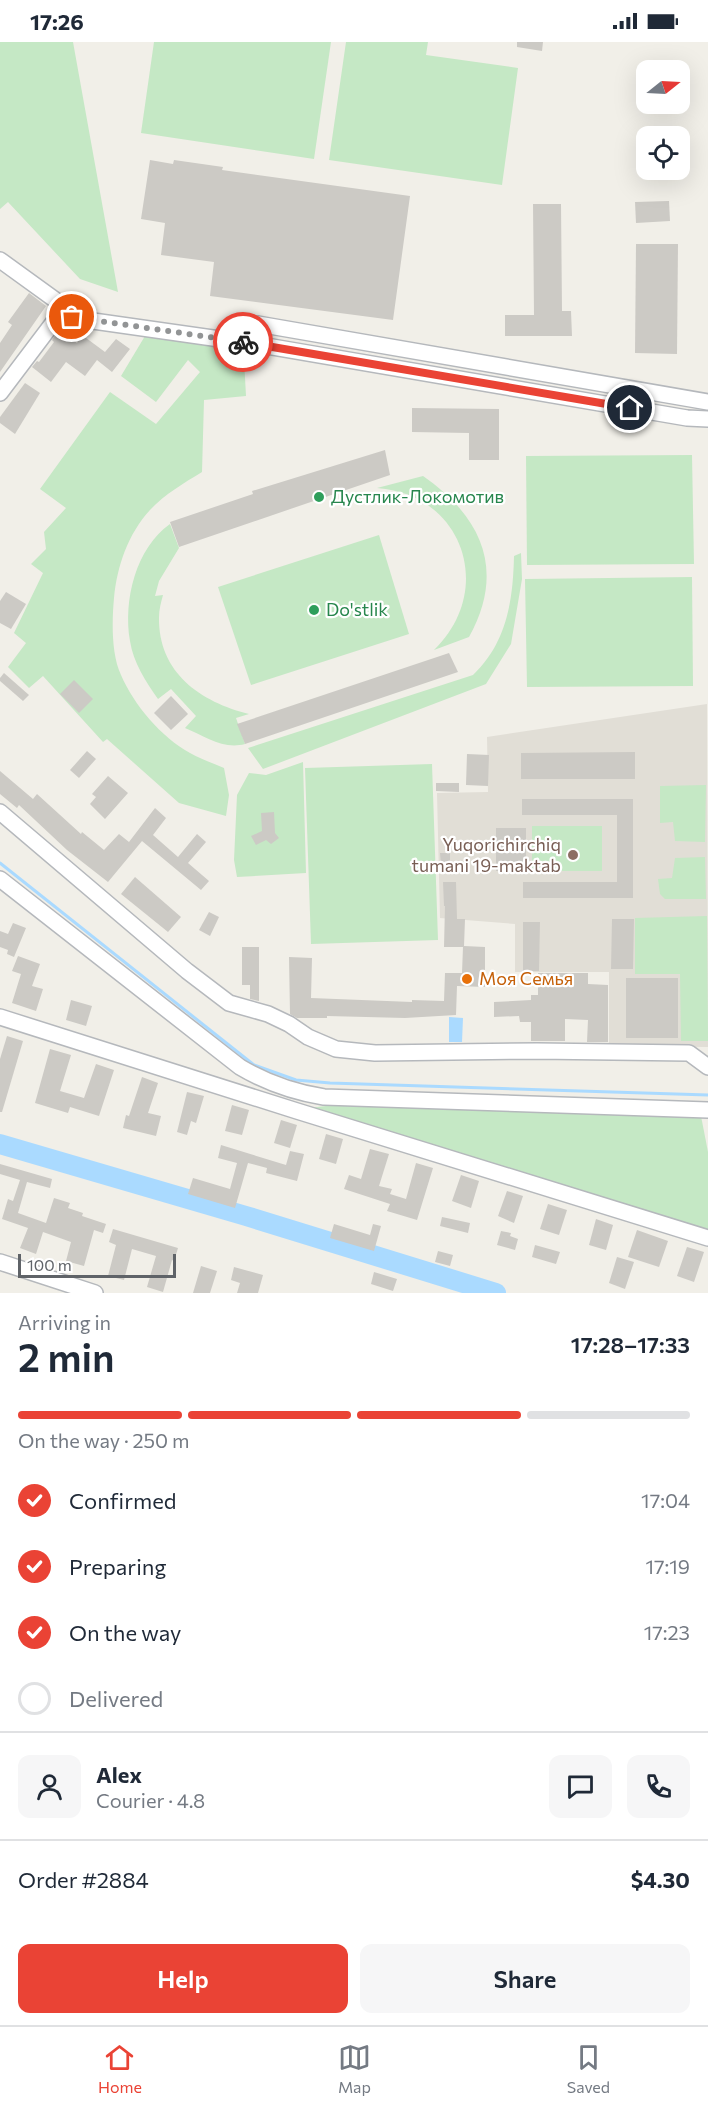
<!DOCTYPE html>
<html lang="en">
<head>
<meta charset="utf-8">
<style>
  body { margin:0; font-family:Commissioner,sans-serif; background:#f6f6f7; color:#1f2937; height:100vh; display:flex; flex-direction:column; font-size:22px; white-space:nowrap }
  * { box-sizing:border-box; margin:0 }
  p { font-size:20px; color:#747a83 }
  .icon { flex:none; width:33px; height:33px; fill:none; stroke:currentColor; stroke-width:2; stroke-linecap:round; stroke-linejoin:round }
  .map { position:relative; height:1251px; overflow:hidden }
  .panel { display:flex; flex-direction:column; background:#fff; flex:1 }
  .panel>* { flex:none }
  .needle { width:39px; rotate:72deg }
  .controls { position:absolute; left:636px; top:18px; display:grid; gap:12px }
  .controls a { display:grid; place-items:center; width:54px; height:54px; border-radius:12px; background:#fff; box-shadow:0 6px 24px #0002; font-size:30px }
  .scale { position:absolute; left:18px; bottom:15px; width:158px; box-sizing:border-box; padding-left:6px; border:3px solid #5f6368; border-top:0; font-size:16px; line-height:21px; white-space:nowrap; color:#5f6368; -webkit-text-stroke:4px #fff; paint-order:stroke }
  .pin { position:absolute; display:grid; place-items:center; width:51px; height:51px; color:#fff; margin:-26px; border:3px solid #fff; border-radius:50%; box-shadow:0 2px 6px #0007 }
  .courier { position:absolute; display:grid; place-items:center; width:60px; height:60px; margin:-30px; border:4px solid #ea4335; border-radius:50%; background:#fff; color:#222; box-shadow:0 2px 8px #0007 }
  .head em { font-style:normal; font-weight:600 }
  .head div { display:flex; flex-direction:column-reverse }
  .head { display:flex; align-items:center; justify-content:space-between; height:102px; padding:0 18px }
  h1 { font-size:39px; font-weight:600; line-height:45px }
  .bar { display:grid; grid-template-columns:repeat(4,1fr); gap:9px 6px; align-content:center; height:72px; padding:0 18px }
  .bar i { height:8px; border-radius:4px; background:#e0e1e3 }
  .bar .active { background:#ea4335 }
  .bar p { grid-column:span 4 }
  .line { display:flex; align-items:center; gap:15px; padding:0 18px; border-top:2px solid #e0e1e3 }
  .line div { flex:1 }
  .round { display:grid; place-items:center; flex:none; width:63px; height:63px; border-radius:12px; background:#f6f6f7 }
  ol { padding:0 18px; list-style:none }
  li { display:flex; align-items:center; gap:18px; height:66px }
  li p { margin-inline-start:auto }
  li .icon { padding:6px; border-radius:50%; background:#ea4335; color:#fff; stroke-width:4 }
  li:last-child { color:#747a83 }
  li i { width:33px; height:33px; border:3px solid #e0e1e3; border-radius:50% }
  .cta { display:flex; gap:12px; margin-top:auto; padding:12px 18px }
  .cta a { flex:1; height:69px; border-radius:12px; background:#ea4335; color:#fff; font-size:24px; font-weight:600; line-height:69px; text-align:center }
  .cta a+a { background:#f6f6f7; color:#1f2937 }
  .status { display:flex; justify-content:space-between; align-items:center; height:42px; padding:0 30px; background:#fff; direction:ltr }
  .status svg { height:16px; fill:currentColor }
  .tab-bar { display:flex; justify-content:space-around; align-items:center; height:84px; border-top:2px solid #e0e1e3; background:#fff; font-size:16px; color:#747a83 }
  .tab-bar a { display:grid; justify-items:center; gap:3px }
  .tab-bar .active { color:#ea4335 }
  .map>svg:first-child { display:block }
</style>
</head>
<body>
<div class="status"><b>17:26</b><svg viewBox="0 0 49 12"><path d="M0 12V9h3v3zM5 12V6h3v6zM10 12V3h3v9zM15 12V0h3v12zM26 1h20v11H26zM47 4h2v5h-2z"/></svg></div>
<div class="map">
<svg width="708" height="1251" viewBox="0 0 708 1251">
  <rect width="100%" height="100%" fill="#f1efe8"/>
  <path fill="#e1ded6" d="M707 662 708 1005 609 1004V930H515V882L440 876 437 751 488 750 487 695Z"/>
  <g fill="#c5e8c5">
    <path d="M0 0H73L118 250 80 237 8 160 0 167Z"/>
    <path d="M154 0H331L314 117 141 91Z"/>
    <path d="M346 0H428L426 13 518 26 502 143 329 118Z"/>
    <path d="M151 284 243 298 246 354 204 358 202 430C184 441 165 452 150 468 128 492 117 524 114 556 112 578 111 612 121 633 134 663 161 695 190 711 200 717 213 721 224 726L229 753 226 774 179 761 107 697 103 700 43 634 29 646 8 625 26 601 14 591 43 531 31 522 46 507 44 490 66 466 40 447 110 350 156 382 200 330 188 318 156 360 121 334Z"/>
    <path d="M692 413 694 522 527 523 526 414Z"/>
    <path d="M423 434C482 475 506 528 469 595L434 608C496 548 463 452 377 446Z"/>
    <path d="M170 482 179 506 159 539 155 554 163 553C161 560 159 568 159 575 158 631 201 660 249 672L236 676 245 702C223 708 205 694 185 686L196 674 171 647 158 657C146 640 133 620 130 599 123 558 136 506 170 482Z"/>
    <path d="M379 493 409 592 251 643 218 545Z"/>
    <path d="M521 511 522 537 511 602 486 642 263 727 248 706 473 633C507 601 513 558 514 514Z"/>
    <path d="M692 535 693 644 527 645 525 537Z"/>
    <path d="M303 720 306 831 237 835 234 818 237 753 249 731 266 733Z"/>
    <path d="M432 722 438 898 311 902 305 726Z"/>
    <path d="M706 743 705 800 675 799 673 780 660 781V744Z"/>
    <rect x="532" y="784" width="70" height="45"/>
    <path d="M705 815 706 857H665L660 852 658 837 672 836 675 816Z"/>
    <path d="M707 874 708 999H681L680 932H635V876Z"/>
    <path d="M334 1063 701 1074 708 1110V1190L309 1066Z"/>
  </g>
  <path fill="#aadaff" d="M449 975 463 976 462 1000H449Z"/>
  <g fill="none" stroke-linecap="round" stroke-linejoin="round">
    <path stroke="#aadaff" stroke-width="3" d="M0 821 254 1023 296 1038 330 1041 708 1053"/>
    <path stroke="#aadaff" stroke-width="20" d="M0 1102 246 1174 496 1251"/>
  </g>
  <g fill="#cccac5">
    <path d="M517 0H543L542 9 517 5Z"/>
    <path d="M150 118 173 122 174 118 223 125 222 128 410 154 393 278 210 254 214 220 161 213 165 181 141 177Z"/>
    <path d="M669 159 670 179 636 181 635 160Z"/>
    <path d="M533 162H561L562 269H571L572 294H505V273H534Z"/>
    <path d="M636 202H678L677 312 635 311Z"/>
    <path d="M29 251 46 264 0 330V301L12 283 8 280Z"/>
    <path d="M59 288 77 301 82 293 105 310 116 297 130 307 112 330 97 318 85 334 66 320 51 340 32 325 37 319 39 320 54 300 52 298Z"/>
    <path d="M25 341 40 351 15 392 0 381V375Z"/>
    <path d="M412 366 499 367V418H469V391L412 390Z"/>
    <path d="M385 408 390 433 179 505 170 480 253 452 252 449Z"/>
    <path d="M6 550 26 562 11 587 0 581V559Z"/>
    <path d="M449 611 458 630 245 702 237 682Z"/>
    <path d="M4 631 29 653 23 659 0 639V636Z"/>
    <path d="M74 638 93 657 79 671 60 652Z"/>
    <path d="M171 654 188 672 171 688 154 671Z"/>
    <path d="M87 709 96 717 79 736 70 728Z"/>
    <path d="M635 710V737H521V711Z"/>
    <path d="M467 712 489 713 488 744 466 743Z"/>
    <path d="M0 729 33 757 37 752 81 792 82 790 104 808 119 792 129 800 155 766 166 776 153 793 178 815 197 792 206 800 188 821 209 839 201 848 142 799 108 840 67 808 19 763 17 766 0 752Z"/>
    <path d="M108 734 128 751 105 777 90 762 96 755 92 752Z"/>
    <path d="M436 741H459V750L436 749Z"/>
    <path d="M522 757H633V856H523V840H617V773H522Z"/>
    <path d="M274 770 275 791 279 796 271 802 266 798 256 803 251 794 262 789 261 771Z"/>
    <rect x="496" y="786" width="30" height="43"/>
    <path d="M440 811H450V822L441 823Z"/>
    <path d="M135 835 181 875 168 890 121 852Z"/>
    <path d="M443 840H456L457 877H465L464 904 485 905V945L457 944 456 973 405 976 327 974V976H297L290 972 289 915 312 916 311 956 412 960V958L444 959 445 931H462L463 905H444L445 864H444Z"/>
    <path d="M209 870 219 875 210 894 199 888Z"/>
    <path d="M612 877H634L633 927H611Z"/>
    <path d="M523 880H540L539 929H523Z"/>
    <path d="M13 881 26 886 14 915 7 912 8 908 0 905V889L8 892Z"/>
    <path d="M242 905H259V959L250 957V943H242Z"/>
    <path d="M18 914 40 922 32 944 43 947 36 969 12 961 21 932 12 929Z"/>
    <path d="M538 931H588V942L608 943V1000H587L588 978 565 977V999H531V980H520L519 974 494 975V960L531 958V953H538Z"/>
    <rect x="626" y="936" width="52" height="60"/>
    <path d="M71 958 92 964 86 984 66 978Z"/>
    <path d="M7 994 23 999 2 1070H0V1017Z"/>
    <path d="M50 1007 71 1013 60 1049 84 1056 96 1022 114 1028 99 1074 70 1065 68 1071 35 1061Z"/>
    <path d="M142 1035 158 1041 148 1071 161 1074 156 1094 123 1086 126 1073 129 1074Z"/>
    <path d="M187 1050 204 1054 196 1081 191 1079 187 1093 177 1090Z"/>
    <path d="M232 1063 249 1068 242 1093 225 1089Z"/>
    <path d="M281 1078 297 1083 290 1106 274 1101Z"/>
    <path d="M326 1092 343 1097 336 1122 319 1117Z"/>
    <path d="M221 1103 286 1123 290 1109 304 1112 297 1139 266 1131 267 1126 248 1121 235 1166 188 1152 193 1136 230 1147 237 1121 218 1116Z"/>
    <path d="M370 1107 389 1112 379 1144 392 1147 390 1152 406 1157 416 1121 433 1126 417 1178 387 1169 390 1162 344 1147 349 1133 361 1137Z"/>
    <path d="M0 1122 52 1137 50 1146 27 1140 18 1171 46 1181 54 1156 70 1161 68 1166 83 1171 82 1174 106 1182 103 1191 94 1188 84 1224 66 1219 71 1200 43 1190 36 1212 20 1206 28 1186 2 1177 8 1157 13 1159 20 1138 0 1132Z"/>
    <path d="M461 1133 479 1139 471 1166 452 1159Z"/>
    <path d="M507 1149 523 1154 514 1181 498 1174Z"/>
    <path d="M548 1162 567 1168 559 1193 540 1187Z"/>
    <path d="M442 1175 470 1181 468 1191 440 1184Z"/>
    <path d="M596 1177 613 1183 606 1208 589 1203Z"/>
    <path d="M334 1182 370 1193 373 1182 381 1184 374 1209 330 1196Z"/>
    <path d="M113 1187 178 1206 174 1219 172 1218 163 1250 147 1245 156 1214 132 1207 124 1238 108 1234 116 1203 109 1200Z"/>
    <path d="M637 1188 668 1199 659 1225 628 1215Z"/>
    <path d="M501 1189 511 1191 510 1194 518 1197 515 1208 497 1203Z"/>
    <path d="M535 1203 560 1210 556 1222 532 1215Z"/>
    <path d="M687 1205 704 1210 694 1240 677 1234Z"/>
    <path d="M438 1209 453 1213 450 1224 435 1220Z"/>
    <path d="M617 1215 634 1220 625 1247 609 1241Z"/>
    <path d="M201 1224 217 1229 210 1251H193Z"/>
    <path d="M234 1225 263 1233 258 1251H237L240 1241 231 1238Z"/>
    <path d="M374 1230 397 1237 393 1249 371 1242Z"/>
  </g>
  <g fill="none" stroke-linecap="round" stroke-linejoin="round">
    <defs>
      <g id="minor">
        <path d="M0 218 65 265 0 351"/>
        <path d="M58 274 255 302 687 376 708 377"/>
        <path d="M255 302 258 282 708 360"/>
        <path d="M0 770 187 929 229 961 268 972 289 982 308 995 336 1007 375 1011 537 1009 689 1011 708 1025"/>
        <path d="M0 837 240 1025C267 1041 293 1050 324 1055L708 1068"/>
        <path d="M0 975 297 1069 708 1196"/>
        <path d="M0 1220 95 1251"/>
      </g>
    </defs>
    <use href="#minor" stroke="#b5b8bc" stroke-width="18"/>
    <use href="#minor" stroke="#fff" stroke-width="15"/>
  </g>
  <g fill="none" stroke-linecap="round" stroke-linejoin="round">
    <path stroke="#929495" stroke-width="6" stroke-dasharray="0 10.8" d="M72 275 243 300"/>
    <path stroke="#ea4335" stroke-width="8" d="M243 300 630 366"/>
  </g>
  <g fill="#2e9e5b" stroke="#fff" stroke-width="2">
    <circle cx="319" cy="455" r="6"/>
    <circle cx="314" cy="568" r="6"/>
  </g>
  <circle fill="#8d6e63" stroke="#fff" stroke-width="2" cx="573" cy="813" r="6"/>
  <circle fill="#e8710a" stroke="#fff" stroke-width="2" cx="467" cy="937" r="6"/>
  <g text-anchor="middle" stroke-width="4.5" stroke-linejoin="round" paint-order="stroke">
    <g font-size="18" fill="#27864d" stroke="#fff" text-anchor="start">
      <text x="331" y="461">Дустлик-Локомотив</text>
      <text x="326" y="574">Do'stlik</text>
    </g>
    <g font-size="18" fill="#785e54" stroke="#fff" text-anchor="end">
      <text x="561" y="809">Yuqorichirchiq<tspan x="561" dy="21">tumani 19-maktab</tspan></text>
    </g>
    <g font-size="18" fill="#c56008" stroke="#fff" text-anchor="start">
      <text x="479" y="943">Моя Семья</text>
    </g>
  </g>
</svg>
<div class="controls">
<a><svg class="needle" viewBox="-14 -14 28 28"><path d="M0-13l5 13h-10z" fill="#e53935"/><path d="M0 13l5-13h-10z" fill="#747a83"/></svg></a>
<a><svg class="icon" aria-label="locate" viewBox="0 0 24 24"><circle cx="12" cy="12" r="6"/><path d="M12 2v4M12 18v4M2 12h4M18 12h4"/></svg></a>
</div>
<div class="scale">100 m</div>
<div class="pin" style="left:72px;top:275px;background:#ea580c"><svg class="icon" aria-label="bag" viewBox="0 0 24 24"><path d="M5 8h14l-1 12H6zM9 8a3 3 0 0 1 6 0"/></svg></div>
<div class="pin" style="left:630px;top:366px;background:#1f2937"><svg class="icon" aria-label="home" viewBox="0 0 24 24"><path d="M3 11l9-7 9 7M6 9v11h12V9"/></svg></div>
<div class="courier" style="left:243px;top:300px"><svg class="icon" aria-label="bike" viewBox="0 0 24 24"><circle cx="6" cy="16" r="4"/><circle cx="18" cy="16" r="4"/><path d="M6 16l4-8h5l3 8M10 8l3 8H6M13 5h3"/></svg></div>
</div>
<section class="panel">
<div class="head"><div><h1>2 min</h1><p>Arriving in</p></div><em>17:28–17:33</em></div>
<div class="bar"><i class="active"></i><i class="active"></i><i class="active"></i><i></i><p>On the way · 250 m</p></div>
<ol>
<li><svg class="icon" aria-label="check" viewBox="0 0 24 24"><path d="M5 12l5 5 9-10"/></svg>Confirmed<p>17:04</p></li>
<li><svg class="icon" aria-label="check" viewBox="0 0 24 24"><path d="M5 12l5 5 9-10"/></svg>Preparing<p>17:19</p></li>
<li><svg class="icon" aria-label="check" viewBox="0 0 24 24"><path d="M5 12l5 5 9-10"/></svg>On the way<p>17:23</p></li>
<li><i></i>Delivered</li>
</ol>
<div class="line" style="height:108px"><a class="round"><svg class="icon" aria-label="person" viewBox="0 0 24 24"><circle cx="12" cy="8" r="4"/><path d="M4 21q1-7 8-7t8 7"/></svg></a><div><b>Alex</b><p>Courier · 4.8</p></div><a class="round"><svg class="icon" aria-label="chat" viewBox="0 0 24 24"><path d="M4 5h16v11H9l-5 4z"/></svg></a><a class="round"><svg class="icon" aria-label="phone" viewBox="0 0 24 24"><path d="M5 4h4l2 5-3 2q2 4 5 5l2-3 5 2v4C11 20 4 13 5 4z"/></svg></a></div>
<div class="line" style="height:78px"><div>Order #2884</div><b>$4.30</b></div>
<div class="cta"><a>Help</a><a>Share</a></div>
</section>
<nav class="tab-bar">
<a class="active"><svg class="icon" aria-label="home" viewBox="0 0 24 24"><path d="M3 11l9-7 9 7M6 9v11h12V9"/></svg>Home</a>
<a><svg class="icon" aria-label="map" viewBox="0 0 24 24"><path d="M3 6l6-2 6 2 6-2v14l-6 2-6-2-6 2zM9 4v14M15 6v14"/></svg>Map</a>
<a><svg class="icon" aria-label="saved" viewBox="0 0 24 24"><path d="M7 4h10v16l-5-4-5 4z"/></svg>Saved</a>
</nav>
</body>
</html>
